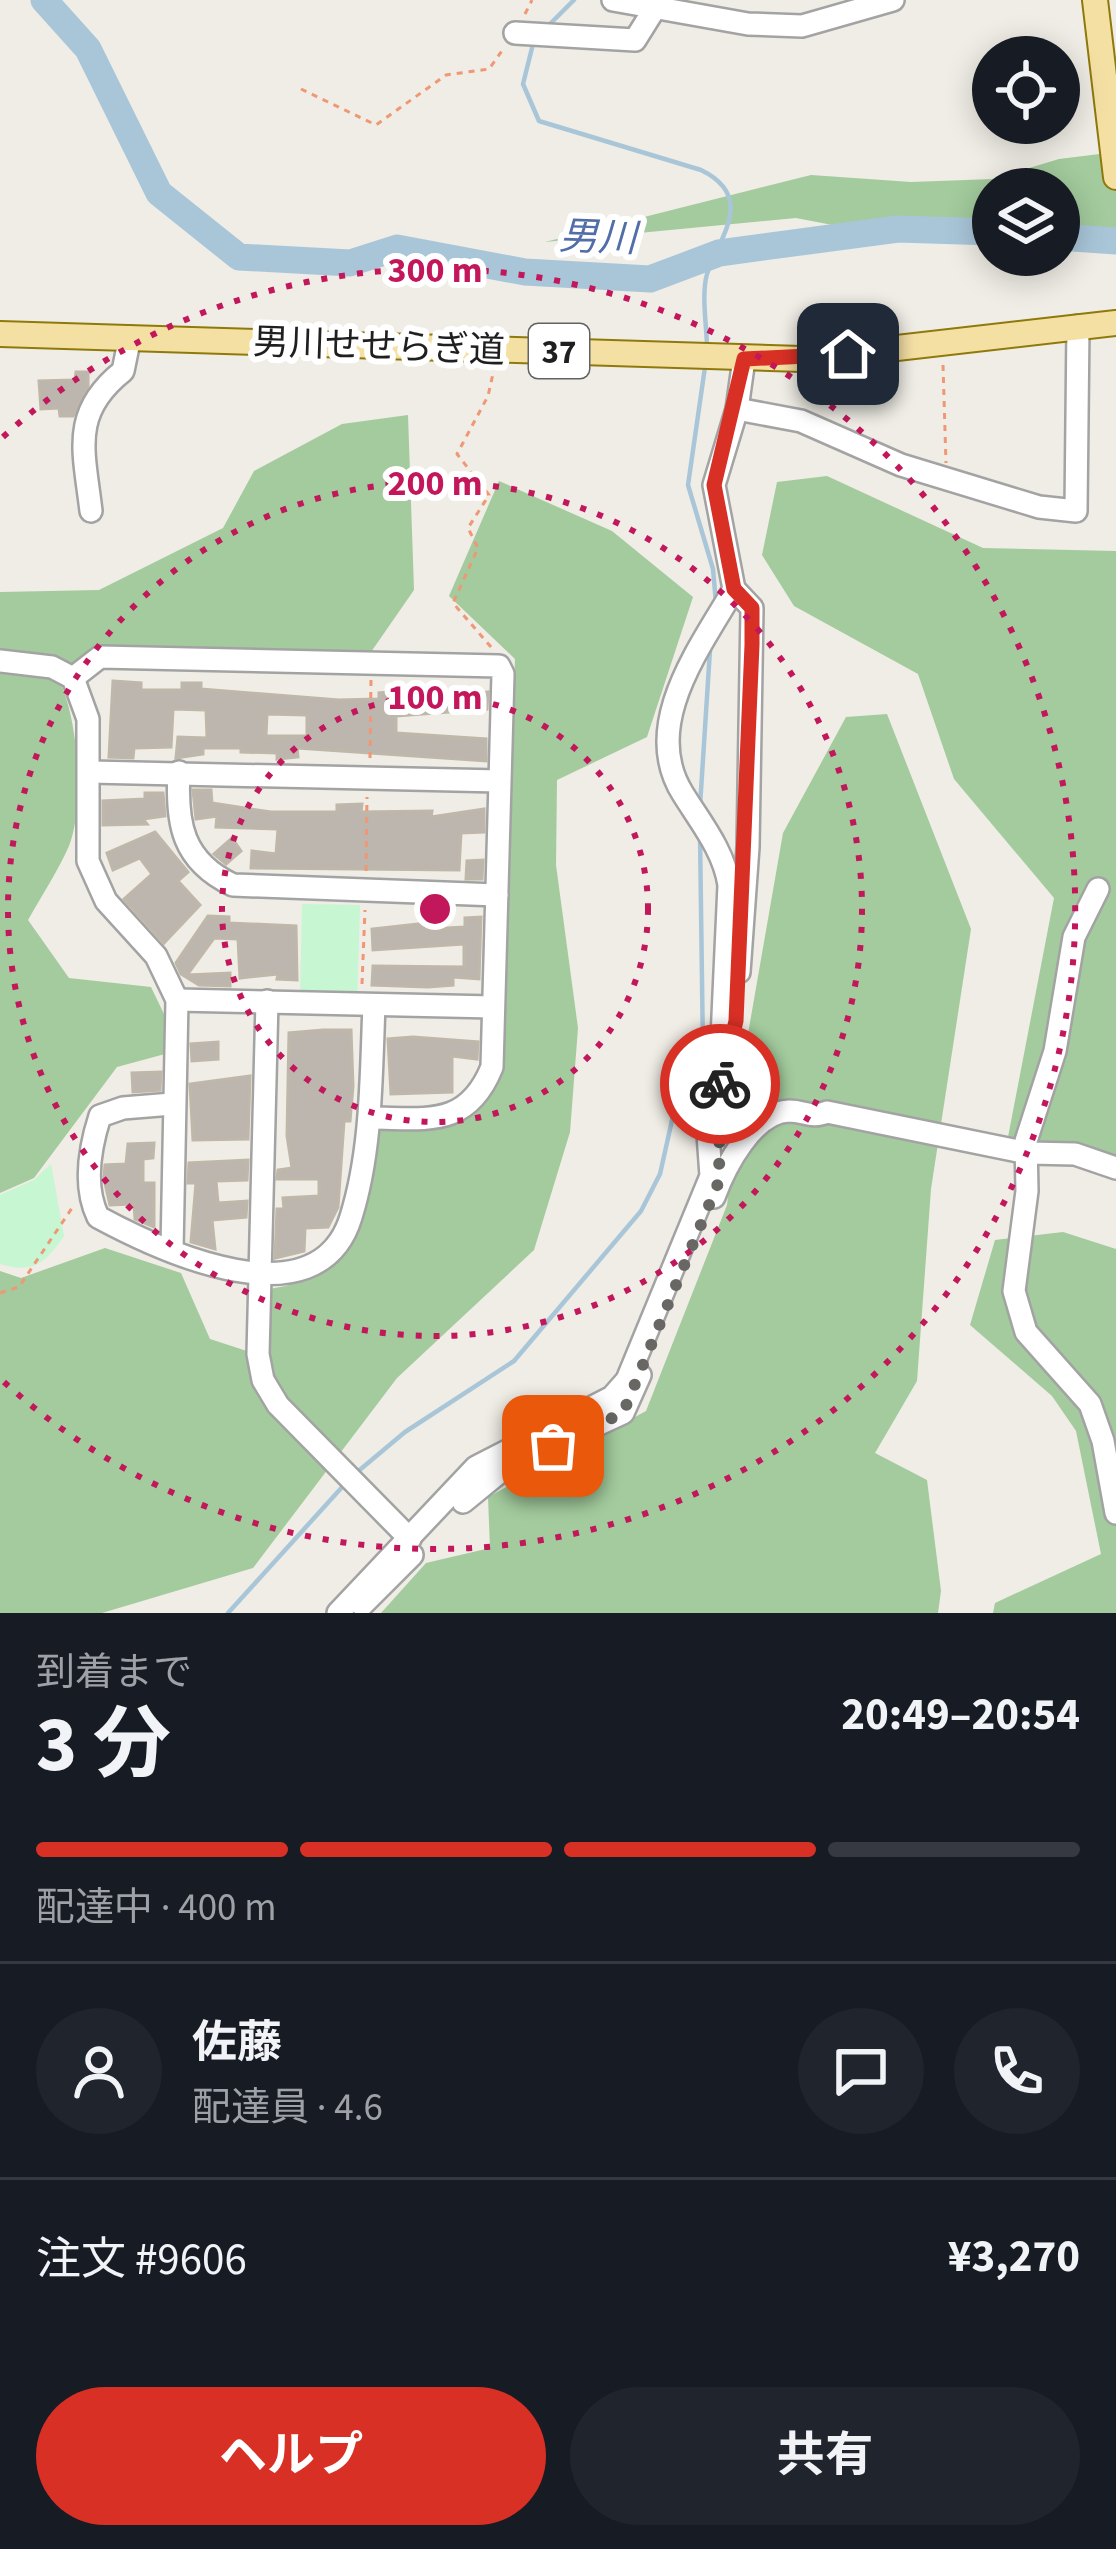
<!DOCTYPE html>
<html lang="ja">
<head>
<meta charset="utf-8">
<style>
  body { margin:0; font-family:"Source Sans 3","Noto Sans JP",sans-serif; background:#20242c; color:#f1f3f6; height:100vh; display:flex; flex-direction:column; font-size:45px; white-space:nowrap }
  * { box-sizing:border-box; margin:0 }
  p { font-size:39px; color:#9ea1a6 }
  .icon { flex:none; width:66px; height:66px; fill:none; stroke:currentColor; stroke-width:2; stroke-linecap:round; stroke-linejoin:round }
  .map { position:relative; height:1613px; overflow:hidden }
  .panel { display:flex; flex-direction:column; background:#171b24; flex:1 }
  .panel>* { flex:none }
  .tools { position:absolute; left:972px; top:36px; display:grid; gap:24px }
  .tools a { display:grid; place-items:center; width:108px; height:108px; border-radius:50%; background:#171b24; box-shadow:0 6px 30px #0003; font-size:60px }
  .pin { position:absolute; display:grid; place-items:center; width:102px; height:102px; color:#fff; margin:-51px; border-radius:24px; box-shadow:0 6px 18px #0006 }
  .courier { position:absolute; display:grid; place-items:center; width:120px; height:120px; margin:-60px; border:9px solid #d93025; border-radius:50%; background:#fff; color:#222; box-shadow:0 3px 15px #0007 }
  .overview em { font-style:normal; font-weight:700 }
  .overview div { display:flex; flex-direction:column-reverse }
  .overview { display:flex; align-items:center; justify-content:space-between; height:204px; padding:0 36px }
  h1 { font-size:78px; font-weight:700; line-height:90px }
  .bar { display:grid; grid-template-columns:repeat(4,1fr); gap:18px 12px; align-content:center; height:144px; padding:0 36px }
  .bar i { height:15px; border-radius:9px; background:#363941 }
  .bar .active { background:#d93025 }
  .bar p { grid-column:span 4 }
  .line { display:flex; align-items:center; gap:30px; padding:0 36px; border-top:3px solid #363941 }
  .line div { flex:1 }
  .round { display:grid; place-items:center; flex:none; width:126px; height:126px; border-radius:63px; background:#20242c }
  .button { display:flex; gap:24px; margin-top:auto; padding:24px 36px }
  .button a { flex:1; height:138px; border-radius:72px; background:#d93025; color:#fff; font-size:48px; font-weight:700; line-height:138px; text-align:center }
  .button a+a { background:#20242c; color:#f1f3f6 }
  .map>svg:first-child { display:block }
</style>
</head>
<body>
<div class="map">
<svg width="1116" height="1613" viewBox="0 0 1116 1613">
  <rect width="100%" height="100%" fill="#efede5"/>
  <g fill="#a3cb9d">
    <path d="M1116 152V233L1059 234V189H993V236L900 238 796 218 545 242 811 175 911 182 993 179 1059 159Z"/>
    <path d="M408 415 414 590 371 652 96 653 60 682C78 720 85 805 69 846 58 871 42 895 28 920L69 978 151 987 164 1014 165 1054 117 1067 34 1178 0 1193V592L99 590 223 528 254 471 342 424Z"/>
    <path d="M827 476 983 548 1116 551V1159L1008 1137 1054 898 954 779 918 674 794 606 762 555 777 482Z"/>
    <path d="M499 481 612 531 693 597 647 737 557 780 556 865 578 1028 570 1132 534 1250 397 1378 253 1568 102 1613H0V1271L21 1278 105 1248 181 1273 210 1339 271 1359 269 1289C367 1275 362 1204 375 1124L449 1122 499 1061 515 659 449 596Z"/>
    <path d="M887 714 971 929 931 1189 917 1381 875 1453 927 1480 941 1591 938 1613H381L426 1563 490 1548 488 1497 646 1411 727 1205 745 1051 783 833 846 717Z"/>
    <path d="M1063 1232 1116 1249V1613H993L995 1603 1101 1554 1076 1431 1052 1396 970 1325 995 1240Z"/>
  </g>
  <g fill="#c6f6d2">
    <path d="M302 904 360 905 357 1003 300 1001Z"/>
    <path d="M51 1164 64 1236C45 1263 34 1274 0 1264V1195L34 1180Z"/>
  </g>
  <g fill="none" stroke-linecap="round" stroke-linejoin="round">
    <g stroke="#a9c6d9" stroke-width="4.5">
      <path d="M548 26 574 0"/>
      <path d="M533 44 523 84 539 121 701 170C756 197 720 236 707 274 701 295 707 327 707 349"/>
      <path d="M705 367 688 485 713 569 716 603"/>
      <path d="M700 806 710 650"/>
      <path d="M356 1473 405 1432 514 1361 641 1211 660 1174 677 1098 703 1052 700 835"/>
      <path d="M228 1613 344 1485"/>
    </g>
    <g stroke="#a9c6d9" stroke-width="27">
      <path d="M44 0 88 49 159 193 239 257 350 263 397 248 525 272 650 279 719 253 898 229 993 232"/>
      <path d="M1059 237 1116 241"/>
    </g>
  </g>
  <g fill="#bcb6af" stroke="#bfb7a9" stroke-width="3" fill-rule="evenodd">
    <path d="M76 372H88V386L73 416H60L59 408 41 409 39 381 75 380Z"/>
    <path d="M113 681 141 683V690H182V683H201V689L339 700 379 699V693L403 691V697L441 698 488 692 487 709 396 716V733L486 739V761L297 748 298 757 277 759V753L241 752V748H203V754L176 758 178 737 207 738 206 710 173 709 171 747 134 748 133 758 109 757ZM267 714 307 715V736H266Z"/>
    <path d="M193 790H211L212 803 271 812H337V805L362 804 361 812 432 811 431 817 484 809V832L461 833 459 870 251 868 252 851 276 854 278 829 216 827 217 816 196 819Z"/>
    <path d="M145 793H163L165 816 143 819 147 824 103 825V801L145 799Z"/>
    <path d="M155 832 188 872 178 881 200 905 164 943 124 899 152 874 140 858 113 870 107 853Z"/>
    <path d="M232 838 241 851 226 864 214 854Z"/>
    <path d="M483 860 482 879H466L467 861Z"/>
    <path d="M208 916 229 917V923L296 926 297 980 277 979 278 974 240 978 238 939 214 938 187 975 230 973V986L199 985 181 974 176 963Z"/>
    <path d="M481 917 479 979 453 977V985L428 987 372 985 373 966 464 967V944L373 950 372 929 428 923V929L465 927V918Z"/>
    <path d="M323 1030H351L353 1086 350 1121H344L338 1207 328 1227 305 1228 304 1251 275 1258 277 1209H284L283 1198 319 1196V1179H277L278 1170 292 1168 287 1136 289 1033Z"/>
    <path d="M413 1037 478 1042 477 1059 452 1056V1092L391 1094 388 1039Z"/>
    <path d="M218 1042V1059L192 1061 191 1044Z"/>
    <path d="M161 1072 160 1090 133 1092 132 1073Z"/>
    <path d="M250 1076 248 1139 193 1140 190 1084Z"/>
    <path d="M154 1143 153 1158 143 1159V1183H154V1227L135 1219 134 1204 110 1205 104 1179 105 1165 126 1164 128 1144Z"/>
    <path d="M248 1160 247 1180 216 1181 218 1203 247 1201 246 1217 212 1220 215 1249 191 1242 196 1183H188L189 1163Z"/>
  </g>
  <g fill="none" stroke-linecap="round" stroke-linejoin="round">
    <defs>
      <g id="minor">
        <path d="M613 0 748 24 802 26 893 0"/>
        <path d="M515 33 635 40 655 8"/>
        <path d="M737 409 801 421 901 465 1039 507 1076 511 1078 326"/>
        <path d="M91 511C84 451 70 413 123 371L130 337"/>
        <path d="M734 589 752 608 748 847 739 972"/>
        <path d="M0 661 52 667 73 678 88 719V861L106 901 156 956 177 1000 172 1250"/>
        <path d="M73 678 100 657 499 666 503 674 492 1067C467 1129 426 1118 370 1118"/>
        <path d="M90 772 499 781"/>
        <path d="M179 772C176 823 182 861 233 885L497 895"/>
        <path d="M1098 889 1074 937 1055 1051 1026 1141 1027 1191 1014 1291 1026 1332 1090 1404 1103 1441 1116 1513"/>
        <path d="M177 1000 493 1007"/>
        <path d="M267 1001 258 1354 263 1380 278 1405 410 1539"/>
        <path d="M172 1104 123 1108 100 1116C90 1147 83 1186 98 1217 161 1251 318 1325 351 1217 372 1150 371 1075 374 1005"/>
        <path d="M714 1197C725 1167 753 1112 789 1111 805 1111 811 1119 827 1112L1028 1153 1075 1154 1116 1168"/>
        <path d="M463 1502 506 1467 623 1413 640 1375"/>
        <path d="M362 1605 412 1555"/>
        <path d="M338 1613 476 1467 612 1397 627 1380 711 1176 705 1092 722 1038 729 885C724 851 701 823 683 794 640 726 699 649 734 589L714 485 737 409 744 359"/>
      </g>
      <g id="major">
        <path d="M1095 0 1116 177"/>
        <path d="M0 334 801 359 1116 323"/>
      </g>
    </defs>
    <use href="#minor" stroke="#a3a3a3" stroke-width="26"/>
    <use href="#major" stroke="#8f790b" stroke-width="28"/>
    <g stroke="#f09775" stroke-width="3" stroke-dasharray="6 6" stroke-linecap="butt">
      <path d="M525 14 532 0"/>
      <path d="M301 89 376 125 446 75 489 69 504 48"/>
      <path d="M943 365 946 463"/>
      <path d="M491 647 453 603 478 548 468 528 489 495 457 454 488 396 494 369"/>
      <path d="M370 758 371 679"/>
      <path d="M366 871 367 797"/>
      <path d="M362 984 365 910"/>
      <path d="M0 1293 19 1287 74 1205"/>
    </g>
    <use href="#minor" stroke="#fff" stroke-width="21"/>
    <use href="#major" stroke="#f5e0a4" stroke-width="24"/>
  </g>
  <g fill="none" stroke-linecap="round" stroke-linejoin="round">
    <path stroke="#686764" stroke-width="12" stroke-dasharray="0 21.6" d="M553 1446 623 1413 719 1181 720 1084"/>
    <path stroke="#d93025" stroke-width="15" d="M720 1084 736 1021 752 645V608L734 589 714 485 744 359 848 354"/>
  </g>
  <g fill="none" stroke="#c2185b" stroke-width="6" stroke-dasharray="6 12">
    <circle cx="435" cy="909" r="213"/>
    <circle cx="435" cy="909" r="427"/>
    <path d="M3 437A640 640 0 1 1 3 1381"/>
  </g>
  <g text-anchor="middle" stroke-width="12" stroke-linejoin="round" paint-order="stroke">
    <rect fill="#fff" stroke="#626262" stroke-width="3" x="529" y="324" width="60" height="54" rx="9"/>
    <g font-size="33" font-weight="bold" fill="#1f1f1f">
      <text x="559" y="363">37</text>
    </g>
    <g font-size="36" fill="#1f1f1f" stroke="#fff">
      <text transform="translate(379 345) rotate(2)" y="13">男川せせらぎ道</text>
    </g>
    <g font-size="39" font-style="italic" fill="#526ea8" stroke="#fff">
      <text transform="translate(598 236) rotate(2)" y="14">男川</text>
    </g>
  </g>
  <circle cx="435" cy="909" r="18" fill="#c2185b" stroke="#fff" stroke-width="6"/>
  <g font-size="36" text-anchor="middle" font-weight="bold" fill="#c2185b" stroke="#fff" stroke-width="12" stroke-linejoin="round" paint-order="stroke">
    <text x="435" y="282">300 m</text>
    <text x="435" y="495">200 m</text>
    <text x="435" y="709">100 m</text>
  </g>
</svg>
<div class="tools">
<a><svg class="icon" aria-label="locate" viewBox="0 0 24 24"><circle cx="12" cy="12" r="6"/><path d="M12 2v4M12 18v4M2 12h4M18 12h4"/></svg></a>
<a><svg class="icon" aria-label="layers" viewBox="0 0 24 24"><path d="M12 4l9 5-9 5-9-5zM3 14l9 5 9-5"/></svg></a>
</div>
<div class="pin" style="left:553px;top:1446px;background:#ea580c"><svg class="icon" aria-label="bag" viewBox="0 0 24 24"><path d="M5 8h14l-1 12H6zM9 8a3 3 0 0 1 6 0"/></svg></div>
<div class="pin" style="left:848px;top:354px;background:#1f2937"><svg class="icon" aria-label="home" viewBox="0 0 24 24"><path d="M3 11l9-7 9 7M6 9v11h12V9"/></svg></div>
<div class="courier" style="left:720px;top:1084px"><svg class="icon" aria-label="bike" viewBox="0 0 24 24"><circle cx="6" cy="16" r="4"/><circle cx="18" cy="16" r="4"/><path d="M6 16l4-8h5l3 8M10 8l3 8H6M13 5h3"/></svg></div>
</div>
<section class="panel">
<div class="overview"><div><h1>3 分</h1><p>到着まで</p></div><em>20:49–20:54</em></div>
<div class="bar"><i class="active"></i><i class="active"></i><i class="active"></i><i></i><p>配達中 · 400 m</p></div>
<div class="line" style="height:216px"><a class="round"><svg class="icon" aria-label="person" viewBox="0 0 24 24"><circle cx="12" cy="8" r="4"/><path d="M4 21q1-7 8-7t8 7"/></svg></a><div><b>佐藤</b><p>配達員 · 4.6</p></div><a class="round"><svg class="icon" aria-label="chat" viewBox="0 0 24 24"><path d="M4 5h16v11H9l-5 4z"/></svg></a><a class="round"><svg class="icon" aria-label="phone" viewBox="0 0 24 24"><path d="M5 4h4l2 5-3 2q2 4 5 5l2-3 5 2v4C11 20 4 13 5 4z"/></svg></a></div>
<div class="line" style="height:156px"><div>注文 #9606</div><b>¥3,270</b></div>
<div class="button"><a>ヘルプ</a><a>共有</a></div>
</section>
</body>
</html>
